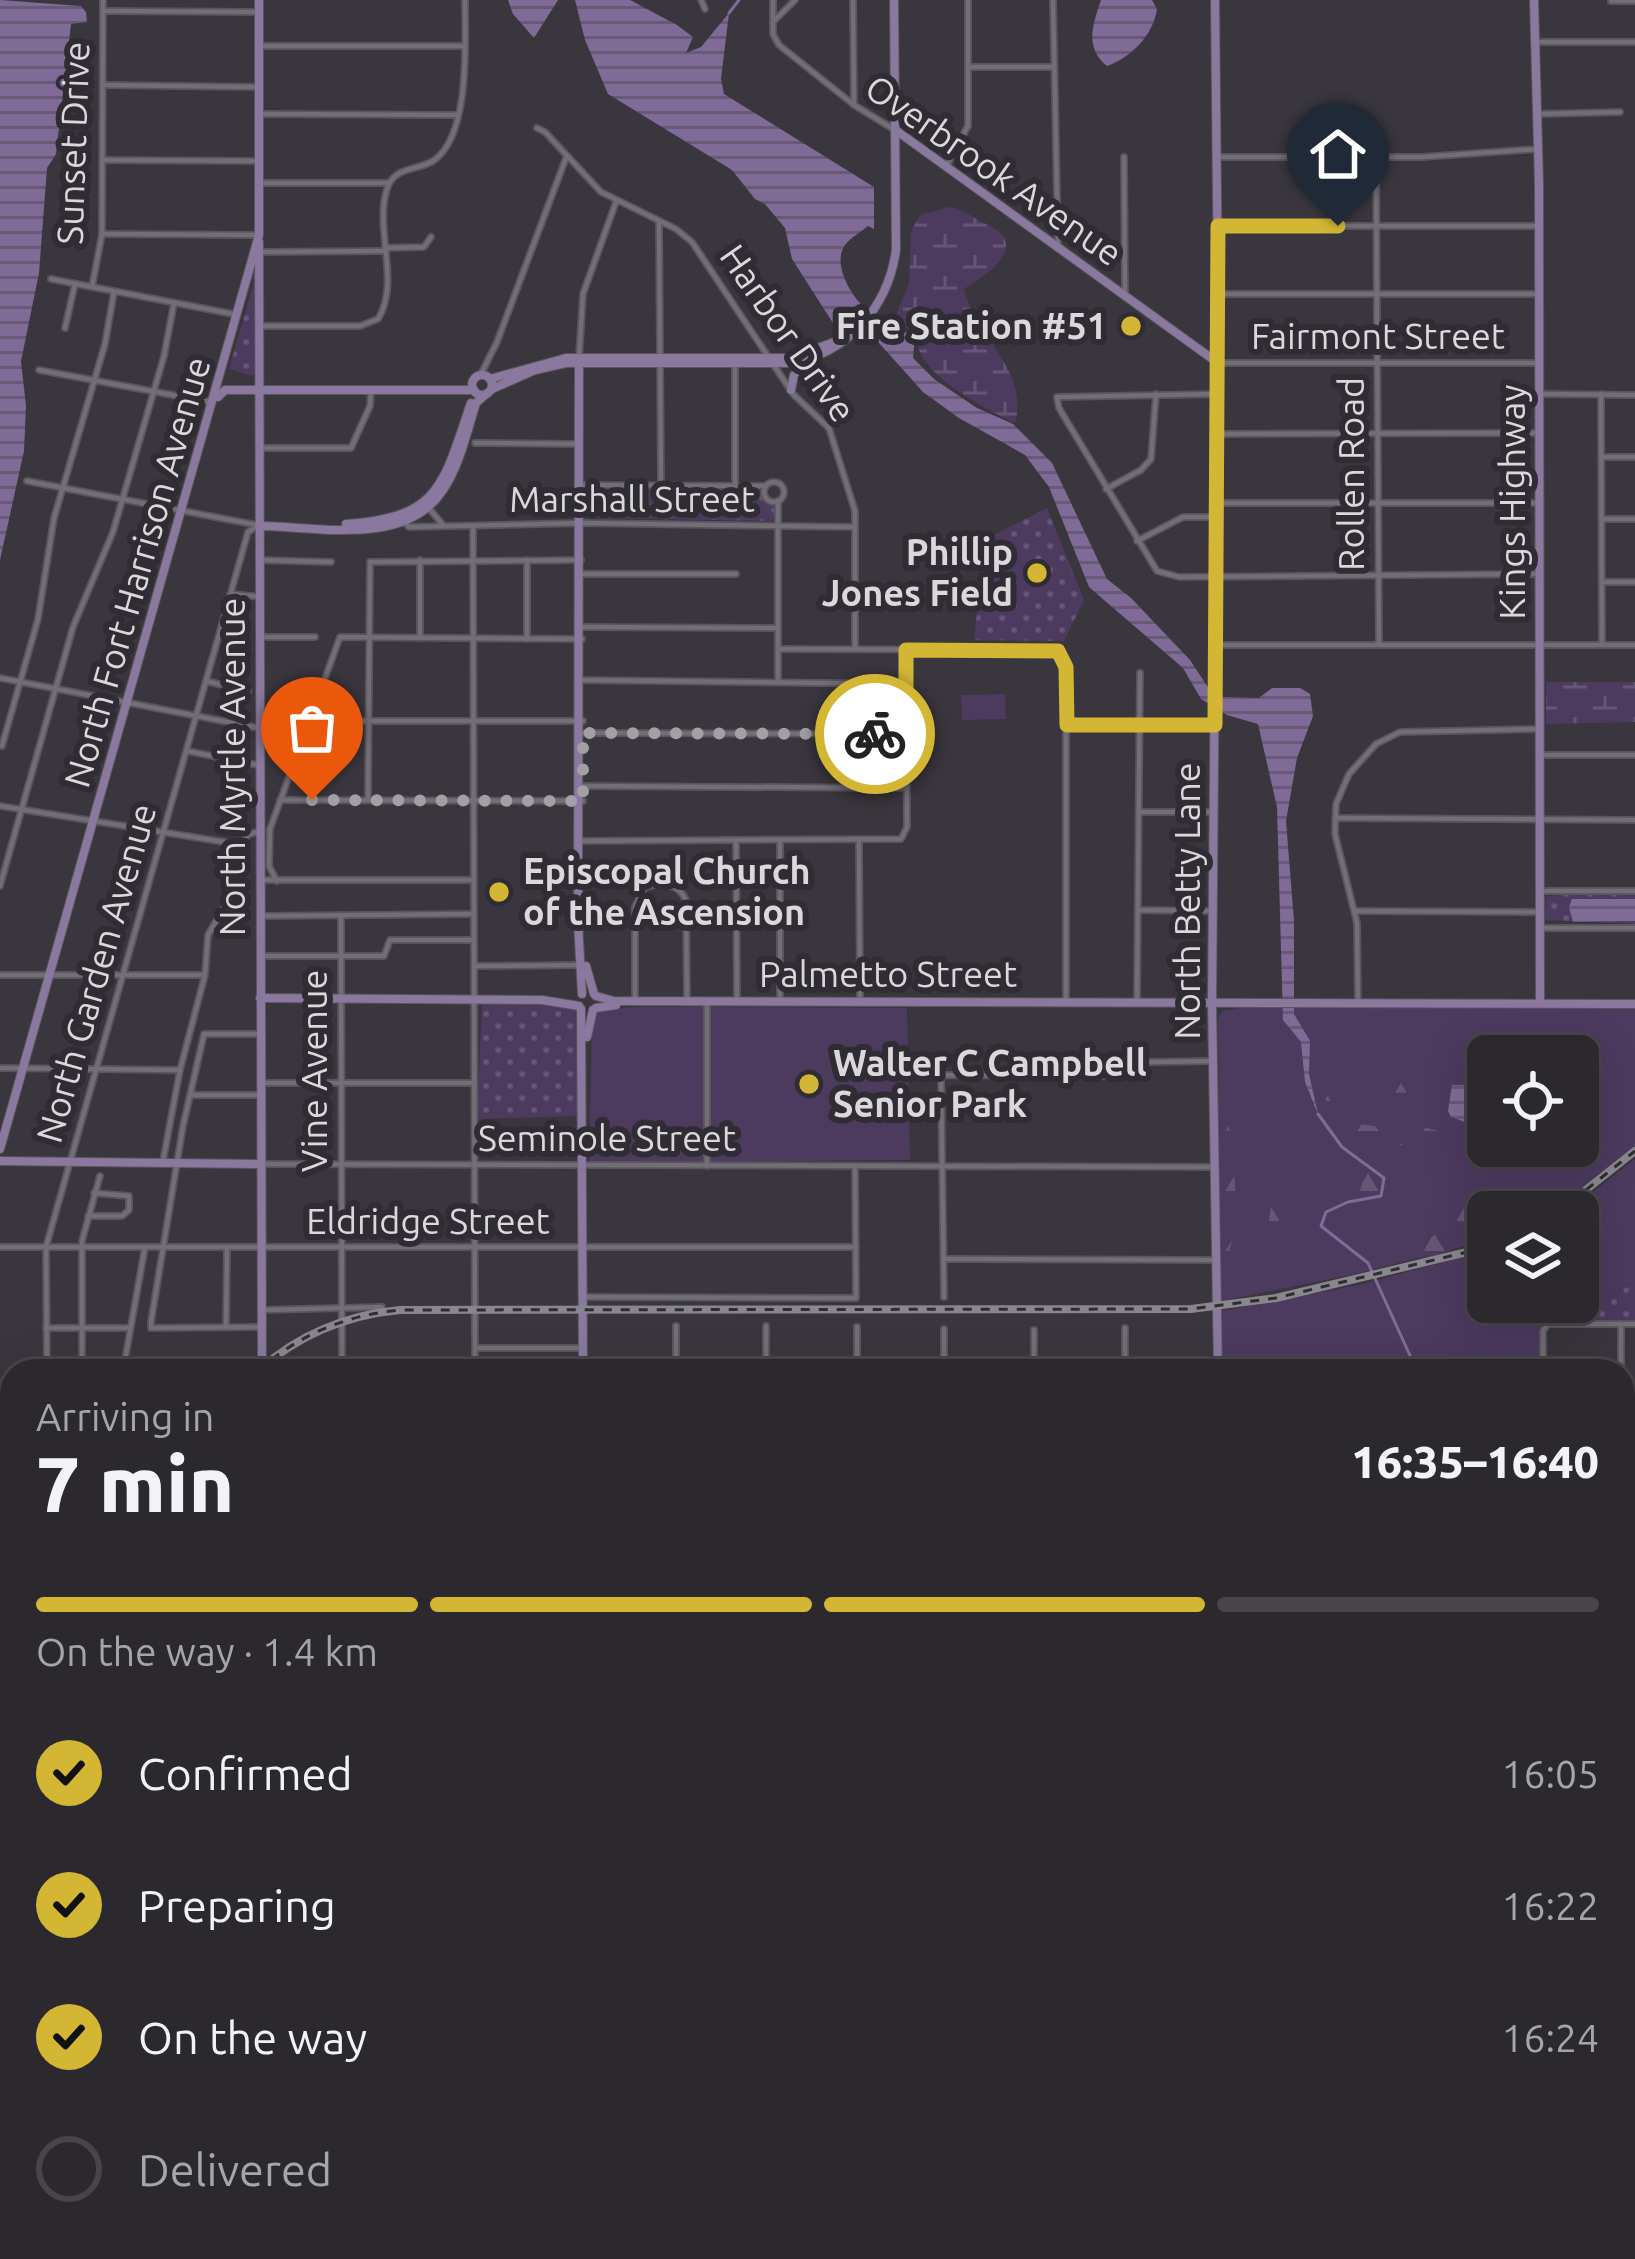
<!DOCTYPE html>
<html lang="en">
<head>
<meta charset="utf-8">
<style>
  body { margin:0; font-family:Ubuntu,sans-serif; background:#37343a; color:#f1f3f6; height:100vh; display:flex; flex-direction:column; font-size:45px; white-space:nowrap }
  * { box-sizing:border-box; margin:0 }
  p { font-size:39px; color:#a6a6aa }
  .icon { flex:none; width:66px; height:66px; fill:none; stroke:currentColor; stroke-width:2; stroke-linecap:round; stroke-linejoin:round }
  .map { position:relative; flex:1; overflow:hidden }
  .panel { position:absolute; left:0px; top:1359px; width:1635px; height:900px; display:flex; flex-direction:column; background:#2b282e; border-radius:36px 36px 0 0; box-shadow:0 12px 48px #0002,0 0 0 3px #47444a }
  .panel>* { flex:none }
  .controls { position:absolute; left:1467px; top:1035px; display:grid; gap:24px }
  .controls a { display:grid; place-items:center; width:132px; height:132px; border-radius:18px; background:#2b282e; box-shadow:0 12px 48px #0002,0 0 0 3px #47444a; font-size:60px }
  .pin { position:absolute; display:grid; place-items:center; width:102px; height:102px; color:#fff; margin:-123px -51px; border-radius:50% 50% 50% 0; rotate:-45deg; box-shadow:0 0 12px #0007 }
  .pin .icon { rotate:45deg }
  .courier { position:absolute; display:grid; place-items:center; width:120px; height:120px; margin:-60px; border:9px solid #d4b635; border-radius:50%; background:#fff; color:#222; box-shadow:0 3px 15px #0007 }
  .headline em { font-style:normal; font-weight:800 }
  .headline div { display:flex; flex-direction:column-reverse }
  .headline { display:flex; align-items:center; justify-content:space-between; height:204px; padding:0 36px }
  h1 { font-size:78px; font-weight:800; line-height:90px }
  .bar { display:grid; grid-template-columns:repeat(4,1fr); gap:18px 12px; align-content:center; height:144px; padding:0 36px }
  .bar i { height:15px; border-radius:9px; background:#47444a }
  .bar .selected { background:#d4b635 }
  .bar p { grid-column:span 4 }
  ol { padding:0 36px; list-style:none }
  li { display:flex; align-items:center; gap:36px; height:132px }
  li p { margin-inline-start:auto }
  li .icon { padding:12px; border-radius:50%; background:#d4b635; color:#111; stroke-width:4 }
  li:last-child { color:#a6a6aa }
  li i { width:66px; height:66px; border:6px solid #47444a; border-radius:50% }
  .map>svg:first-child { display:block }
</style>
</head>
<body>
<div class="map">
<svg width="1635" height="2259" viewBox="0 0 1635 2259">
  <defs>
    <pattern id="forest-firs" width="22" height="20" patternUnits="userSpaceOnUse" patternTransform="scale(3)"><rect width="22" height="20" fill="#4c3a5f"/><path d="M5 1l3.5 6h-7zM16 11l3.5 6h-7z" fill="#655676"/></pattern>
    <pattern id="wetland-marsh" width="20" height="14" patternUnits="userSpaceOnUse" patternTransform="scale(3)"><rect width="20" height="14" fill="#4c3a5f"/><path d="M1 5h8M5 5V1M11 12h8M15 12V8" fill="none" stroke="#655676"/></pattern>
    <pattern id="park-dots" width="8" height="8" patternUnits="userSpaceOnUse" patternTransform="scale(3)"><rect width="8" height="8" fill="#4c3a5f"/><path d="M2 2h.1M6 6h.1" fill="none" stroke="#655676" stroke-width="1.8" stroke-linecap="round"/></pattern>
    <pattern id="water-rules" width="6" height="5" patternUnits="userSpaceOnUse" patternTransform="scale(3)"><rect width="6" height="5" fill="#806b98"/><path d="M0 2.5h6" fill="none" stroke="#675a76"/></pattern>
  </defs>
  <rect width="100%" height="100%" fill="#39363d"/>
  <g fill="#4c3a5f" fill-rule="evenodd">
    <path d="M1005 694 1006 719 962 720 961 695Z"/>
    <path d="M635 1007H704V1162H589L592 1020 599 1010Z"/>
    <path d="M709 1007 907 1008 910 1160 710 1162Z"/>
    <path d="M1240 1008H1635V1146L1549 1212H1488V1240L1360 1273 1221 1301 1218 1018 1222 1011ZM1488 1056H1578V1146H1488Z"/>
    <path d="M1635 1159V1282L1587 1310V1320L1545 1323 1539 1332V1371H1222V1311L1363 1284 1488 1250V1302H1578V1212H1567Z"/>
  </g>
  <g fill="url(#forest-firs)">
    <path d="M1394 1071 1456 1081 1439 1101 1422 1092 1392 1093 1387 1078Z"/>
    <path d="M1223 1089C1230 1132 1246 1223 1225 1261L1222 1259V1221L1226 1209 1222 1199Z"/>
    <path d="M1326 1093 1335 1108 1358 1124 1388 1128 1415 1125 1454 1135C1461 1151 1449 1167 1439 1178L1433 1161 1434 1141 1384 1147 1338 1134 1325 1114Z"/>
    <path d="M1367 1167 1408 1181C1408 1205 1384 1216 1364 1205L1359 1194Z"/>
    <path d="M1489 1173 1494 1177C1487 1214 1460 1206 1453 1249L1436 1257H1409L1407 1253 1441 1231Z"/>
    <path d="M1279 1193 1292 1247 1289 1262 1278 1257 1269 1220 1273 1194Z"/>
  </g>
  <g fill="url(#wetland-marsh)">
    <path d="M949 207C963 208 971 217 984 223 1033 244 989 273 964 289 975 337 1030 370 1015 423 986 409 913 373 917 335L894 320 909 283 911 231 920 215Z"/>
    <path d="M1546 682H1635V722L1546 724Z"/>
  </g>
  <g fill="url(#park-dots)">
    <path d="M256 260V374L252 376 229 369 254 282 251 274Z"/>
    <path d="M587 487 758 488 766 501 773 504 775 517 772 521 585 518 583 490Z"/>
    <path d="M1047 508 1084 600 1064 641 974 640 978 602 990 592V537Z"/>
    <path d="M1568 893 1635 894V924L1545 920 1546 897Z"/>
    <path d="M482 1003C511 1003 554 996 579 1011L578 1116 477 1119Z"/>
    <path d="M1635 1282V1320H1587V1310Z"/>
  </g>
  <g fill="url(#water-rules)">
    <path d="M0 0 81 6 86 12 87 22 71 24 56 154 47 168 39 273 21 361 26 406 24 451 0 560Z"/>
    <path d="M508 0H558L534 38 513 14Z"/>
    <path d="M575 0H630L677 25 693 37 686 53 701 47 729 13 721 79 724 94 874 187V229L868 226C861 232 850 238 845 245 829 268 860 311 881 320 893 326 903 329 915 337L913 358 934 379 977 408 1013 424 1052 463 1107 579 1131 598 1190 660 1211 692 1223 697 1259 698 1272 688H1300L1310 694 1313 716 1297 758 1286 821 1294 921V1014L1310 1041 1309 1074 1318 1114 1305 1082 1301 1042 1283 1020 1277 807 1258 724 1227 715 1201 699 1183 668 1089 587 1049 487 1025 455 959 418 923 392 871 334 852 320 833 323 792 259 785 228 765 204 755 199 732 170 608 94 585 40Z"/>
    <path d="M1101 0H1152L1157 9C1153 35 1132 57 1107 66 1084 47 1093 24 1101 0Z"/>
    <path d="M1572 899H1635V921L1573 922 1569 907Z"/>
    <path d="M1452 1085 1488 1086V1120L1468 1123 1451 1117 1448 1111Z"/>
    <path d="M1233 2247H1363L1353 2258 1228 2259Z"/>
  </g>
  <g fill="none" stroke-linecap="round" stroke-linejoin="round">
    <g stroke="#806b98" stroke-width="3">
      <path d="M729 13 739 0"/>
      <path d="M1318 1114 1342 1147 1384 1178 1381 1196 1348 1202 1326 1212 1321 1226 1368 1263 1417 1371"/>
    </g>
    <defs>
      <g id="street">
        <path d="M701 0 705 9"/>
        <path d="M773 0V34L779 45 854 105 895 130"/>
        <path d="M853 0 854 105"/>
        <path d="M1053 0 1058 246"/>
        <path d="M1611 1H1635"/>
        <path d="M103 11 259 12"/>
        <path d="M773 22 795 0"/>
        <path d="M1534 42H1635"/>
        <path d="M259 46H463"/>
        <path d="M969 67H1053"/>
        <path d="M103 85 258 87"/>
        <path d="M259 114 457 115"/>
        <path d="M1538 114 1620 112"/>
        <path d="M537 128 545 132 601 192 676 229 692 242 793 394 829 428 855 511V649"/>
        <path d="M1124 157 1125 297"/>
        <path d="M1216 157H1422L1538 149"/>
        <path d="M1376 158 1379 645"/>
        <path d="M102 160 259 161"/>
        <path d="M946 167 968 126V0"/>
        <path d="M259 183H389"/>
        <path d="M659 221 661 485"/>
        <path d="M1218 226H1536"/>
        <path d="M102 234 258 235"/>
        <path d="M385 248 424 247 431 237"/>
        <path d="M259 252 385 251"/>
        <path d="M51 279 233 314"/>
        <path d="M92 287 102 234 103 0"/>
        <path d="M1218 294H1536"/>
        <path d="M259 326H360L378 319C401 282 374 229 387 189 394 166 417 171 433 161 471 136 465 40 465 0"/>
        <path d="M65 328 75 284"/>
        <path d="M579 358 583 294 616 202"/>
        <path d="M1218 363H1536"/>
        <path d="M735 366V486"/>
        <path d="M39 370 210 402"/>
        <path d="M480 376 497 342 566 158"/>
        <path d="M1217 394 1057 397 1059 408 1157 571 1179 577 1536 574"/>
        <path d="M1539 394 1635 395"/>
        <path d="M1601 394 1602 644"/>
        <path d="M1217 434 1539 433"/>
        <path d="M475 443 577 444"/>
        <path d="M259 448H351L370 406 371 390"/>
        <path d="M1601 457H1635"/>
        <path d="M27 481 257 525"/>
        <circle cx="774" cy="492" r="10"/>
        <path d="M580 485 766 486"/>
        <path d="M1106 489 1141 470 1151 459 1156 394"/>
        <path d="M778 501V681"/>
        <path d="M1216 503H1538"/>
        <path d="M428 507 443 525"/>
        <path d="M1602 519H1635"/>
        <path d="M403 520 409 527 584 523 855 527"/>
        <path d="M473 526 475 1371"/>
        <path d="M1137 541 1183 517H1215"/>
        <path d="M259 560 331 562"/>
        <path d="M420 560V638"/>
        <path d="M527 560V639"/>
        <path d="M578 574H736"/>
        <path d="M1602 582H1635"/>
        <path d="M232 594 260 597"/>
        <path d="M578 627 778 628"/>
        <path d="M260 637H315"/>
        <path d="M1217 645H1635"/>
        <path d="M779 649 1051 650 1063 655 1066 667V999"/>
        <path d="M0 678 259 728"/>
        <path d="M578 680 906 684"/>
        <path d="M206 681 248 691"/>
        <path d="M308 721H583"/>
        <path d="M1067 725H1211"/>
        <path d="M578 733 906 734"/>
        <path d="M2 746 38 619 54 518 105 344 114 292"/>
        <path d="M187 751 258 765"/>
        <path d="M1539 755H1635"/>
        <path d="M578 786 907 788"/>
        <path d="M280 800 583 801"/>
        <path d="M368 800 370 562 581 560"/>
        <path d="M0 806 243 845"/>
        <path d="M1139 812H1211"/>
        <path d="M1335 818 1635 820"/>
        <path d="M578 841 901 839 907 827 906 650"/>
        <path d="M736 842 737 998"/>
        <path d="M859 842 860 999"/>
        <path d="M260 880H473"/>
        <path d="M277 881 269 866 270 829 340 637 582 639"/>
        <path d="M0 886 73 627 113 532 164 356 174 303"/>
        <path d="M1539 891H1635"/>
        <path d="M1138 910 1210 911"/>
        <path d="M1355 911 1539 912"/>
        <path d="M341 915 342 1371"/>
        <path d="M260 916 474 914"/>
        <path d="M1539 928H1635"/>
        <path d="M263 956H384L390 940H474"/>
        <path d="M474 966 582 965"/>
        <path d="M0 975H204"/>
        <path d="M635 999V907L644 888C661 881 678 883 686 900L687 1000"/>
        <path d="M780 999V842"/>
        <path d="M1137 999 1140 673"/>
        <path d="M707 1003V1166"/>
        <path d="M1358 1003 1357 923 1335 834 1336 804 1349 774 1376 744 1400 732 1539 729"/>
        <path d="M0 1068 180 1070"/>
        <path d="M260 1083H474"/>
        <path d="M190 1095H260"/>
        <path d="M163 1161 180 1070 205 975 208 935 226 904 247 835 260 831"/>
        <path d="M261 1164 1215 1167"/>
        <path d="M88 1216H122L129 1210V1196L94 1193"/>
        <path d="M0 1247H856"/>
        <path d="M944 1259 1214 1260"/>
        <path d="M583 1297 856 1298 855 1166"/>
        <path d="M944 1297 941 1075 1103 1076 1150 1062 1213 1061"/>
        <path d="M262 1310 382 1307"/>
        <path d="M1621 1324V1371"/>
        <path d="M676 1326V1371"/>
        <path d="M766 1326V1371"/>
        <path d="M226 1327 227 1249"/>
        <path d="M259 1327 151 1328V1322L183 1126 204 1034H260"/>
        <path d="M857 1327V1371"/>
        <path d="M46 1328H130"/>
        <path d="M1125 1328V1371"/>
        <path d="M944 1329V1371"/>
        <path d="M1034 1330V1371"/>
        <path d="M475 1348H583"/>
        <path d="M47 1371 46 1247 248 532 256 527"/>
        <path d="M82 1371V1241L100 1176"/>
        <path d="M123 1371 145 1247"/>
        <path d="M1543 1371V1331L1548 1324H1635"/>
        <path d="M1623 1451H1635"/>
        <path d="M0 1558H12"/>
        <path d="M1623 1567H1635"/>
        <path d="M1623 1573 1624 1788"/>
        <path d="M0 1736H12"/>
        <path d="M1623 1788H1635"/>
        <path d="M1623 1929 1635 1930"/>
        <path d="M0 1932H12"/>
        <path d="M0 2009 12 2010"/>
        <path d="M0 2089H12"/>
        <path d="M1623 2091H1635"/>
        <path d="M1623 2153H1635"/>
        <path d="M1623 2216H1635"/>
        <path d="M18 2247V2259"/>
        <path d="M193 2247V2259"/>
        <path d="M386 2247V2259"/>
        <path d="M748 2247V2259"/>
        <path d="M1548 2247V2259"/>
        <path d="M1048 2259V2247"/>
      </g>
      <g id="secondary">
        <path d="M1215 0 1218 294 1212 1003 1218 1371"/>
        <path d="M1534 0 1539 184 1540 1003"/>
        <path d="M897 131 1218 363"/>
        <path d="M259 242 262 1371"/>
        <path d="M579 358 578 923 582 994"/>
        <circle cx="482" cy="385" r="10"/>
        <path d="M490 379 566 358H792L842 339"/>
        <path d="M492 389 535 370 566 363H790C847 354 888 308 896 250L894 0"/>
        <path d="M791 390 794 375 809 363"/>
        <path d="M218 397 225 390H474"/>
        <path d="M346 524C441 518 443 484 471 403"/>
        <path d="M259 526C317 526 405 548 443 490 460 465 467 431 476 403L486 394"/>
        <path d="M586 966 594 994"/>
        <path d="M596 996 614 1001 1635 1004"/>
        <path d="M260 998 542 1000 579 1006"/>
        <path d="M596 1008 616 1005"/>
        <path d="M581 1009 583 1371"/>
        <path d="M587 1037 593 1010"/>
        <path d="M0 1149 259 235V0"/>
        <path d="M0 1161 261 1164"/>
        <path d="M0 1637H12"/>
        <path d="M1623 1643H1635"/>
        <path d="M1623 1857H1635"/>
        <path d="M1623 1999 1635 2013"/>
        <path d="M587 2247 588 2259"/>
        <path d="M907 2247V2259"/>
        <path d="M268 2259V2247"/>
      </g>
      <g id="primary">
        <path d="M0 2174 12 2177"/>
        <path d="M486 2247 504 2259"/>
      </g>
    </defs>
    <use href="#street" stroke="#58555c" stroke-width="8"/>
    <use href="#secondary" stroke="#58555c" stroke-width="10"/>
    <use href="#primary" stroke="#58555c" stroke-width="12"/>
    <use href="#street" stroke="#716e76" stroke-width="4.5"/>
    <use href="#secondary" stroke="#8a789e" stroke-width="8"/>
    <use href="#primary" stroke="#a383c5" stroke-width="9"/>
    <defs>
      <g id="rail">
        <path d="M1558 1212 1635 1151"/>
        <path d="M258 1371C298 1335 346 1315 400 1310L1191 1309 1276 1298 1488 1247"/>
        <path d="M190 2247V2259"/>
      </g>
    </defs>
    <use href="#rail" stroke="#89878d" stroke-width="8"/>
    <use href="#rail" stroke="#2f2c33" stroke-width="3" stroke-dasharray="9" stroke-linecap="butt"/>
  </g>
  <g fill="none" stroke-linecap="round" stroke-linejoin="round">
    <path stroke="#a29fa5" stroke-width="12" stroke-dasharray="0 21.6" d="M312 800 583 801V733L875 734"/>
    <path stroke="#d4b635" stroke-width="15" d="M875 734H906V650L1058 651 1066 667 1067 725H1215L1218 226H1338"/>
  </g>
  <g fill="#d4b635" stroke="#2f2c33" stroke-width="4.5">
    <circle cx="1131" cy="326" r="12"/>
    <circle cx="1037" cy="573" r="12"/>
    <circle cx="499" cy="892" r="12"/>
    <circle cx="809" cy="1084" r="12"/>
  </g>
  <g text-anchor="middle" stroke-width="12" stroke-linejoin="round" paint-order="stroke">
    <g font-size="36" fill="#dad8dd" stroke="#2f2c33">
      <text transform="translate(73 143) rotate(-88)" y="13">Sunset Drive</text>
      <text transform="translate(994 170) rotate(35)" y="13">Overbrook Avenue</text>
      <text transform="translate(788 333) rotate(55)" y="13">Harbor Drive</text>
      <text x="1378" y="349">Fairmont Street</text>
      <text transform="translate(1351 474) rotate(-90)" y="13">Rollen Road</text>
      <text x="632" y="512">Marshall Street</text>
      <text transform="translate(1512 502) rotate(-90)" y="13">Kings Highway</text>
      <text transform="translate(137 572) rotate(-74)" y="13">North Fort Harrison Avenue</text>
      <text transform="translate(232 767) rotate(-90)" y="13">North Myrtle Avenue</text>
      <text transform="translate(1187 901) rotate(-90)" y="13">North Betty Lane</text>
      <text transform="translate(96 973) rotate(-74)" y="13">North Garden Avenue</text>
      <text x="888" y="987">Palmetto Street</text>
      <text transform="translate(314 1071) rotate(-90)" y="13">Vine Avenue</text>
      <text x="607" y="1151">Seminole Street</text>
      <text x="428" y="1234">Eldridge Street</text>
    </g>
    <g font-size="36" font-weight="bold" fill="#dad8dd" stroke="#2f2c33" text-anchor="end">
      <text x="1107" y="339">Fire Station #51</text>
      <text x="1013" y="565">Phillip<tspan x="1013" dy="41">Jones Field</tspan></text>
      <text x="523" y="884" text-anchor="start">Episcopal Church<tspan x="523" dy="41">of the Ascension</tspan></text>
      <text x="833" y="1076" text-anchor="start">Walter C Campbell<tspan x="833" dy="41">Senior Park</tspan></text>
    </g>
  </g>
</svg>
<div class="controls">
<a><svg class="icon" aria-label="locate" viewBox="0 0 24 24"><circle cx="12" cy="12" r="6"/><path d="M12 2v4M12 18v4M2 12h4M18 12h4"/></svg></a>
<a><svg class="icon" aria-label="layers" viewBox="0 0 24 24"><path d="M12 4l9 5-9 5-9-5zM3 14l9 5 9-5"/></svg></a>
</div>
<div class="pin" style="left:312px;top:800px;background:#ea580c"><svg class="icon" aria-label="bag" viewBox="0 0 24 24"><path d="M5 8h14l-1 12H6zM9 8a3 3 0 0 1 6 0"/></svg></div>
<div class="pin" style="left:1338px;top:226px;background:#1f2937"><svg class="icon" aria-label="home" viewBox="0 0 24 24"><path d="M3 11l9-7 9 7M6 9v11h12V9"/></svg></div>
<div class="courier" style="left:875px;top:734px"><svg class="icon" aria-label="bike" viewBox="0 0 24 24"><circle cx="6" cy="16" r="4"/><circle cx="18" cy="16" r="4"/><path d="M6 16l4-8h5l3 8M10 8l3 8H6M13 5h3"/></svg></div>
<section class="panel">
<div class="headline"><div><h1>7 min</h1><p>Arriving in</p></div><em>16:35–16:40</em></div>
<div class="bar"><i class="selected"></i><i class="selected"></i><i class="selected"></i><i></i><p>On the way · 1.4 km</p></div>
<ol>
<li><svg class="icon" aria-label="check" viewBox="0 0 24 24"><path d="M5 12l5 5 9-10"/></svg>Confirmed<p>16:05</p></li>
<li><svg class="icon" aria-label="check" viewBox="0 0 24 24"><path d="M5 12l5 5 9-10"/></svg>Preparing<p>16:22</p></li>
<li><svg class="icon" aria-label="check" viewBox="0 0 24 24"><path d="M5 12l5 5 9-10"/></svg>On the way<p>16:24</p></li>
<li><i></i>Delivered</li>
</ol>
</section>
</div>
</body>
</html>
